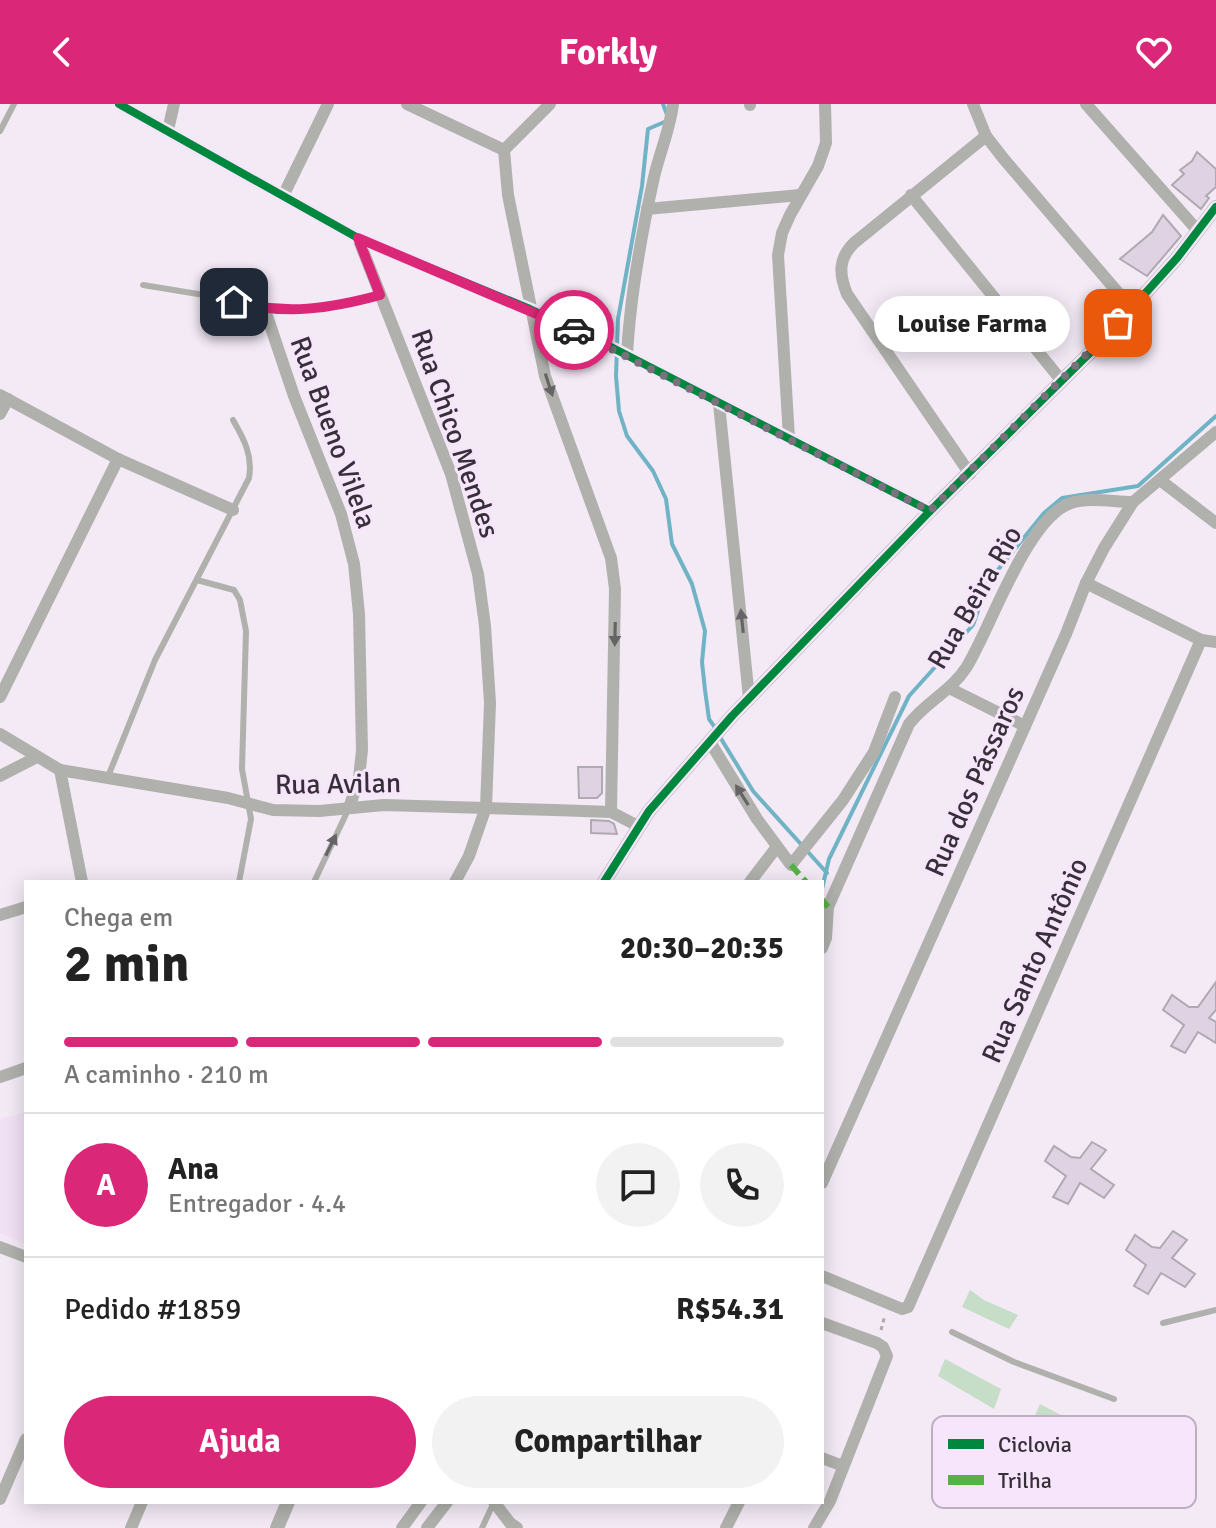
<!DOCTYPE html>
<html lang="pt">
<head>
<meta charset="utf-8">
<style>
  body { margin:0; font-family:Signika,sans-serif; background:#f2f2f2; color:#222; height:100vh; display:flex; flex-direction:column; font-size:30px; white-space:nowrap }
  * { box-sizing:border-box; margin:0 }
  p { font-size:26px; color:#767676 }
  .icon { flex:none; width:44px; height:44px; fill:none; stroke:currentColor; stroke-width:2; stroke-linecap:round; stroke-linejoin:round }
  .map { position:relative; flex:1; overflow:hidden }
  .side { position:absolute; left:24px; top:776px; width:800px; height:624px; display:flex; flex-direction:column; background:#fff; border-radius:0px; box-shadow:0 4px 20px #0003 }
  .side>* { flex:none }
  .pin { position:absolute; display:grid; place-items:center; width:68px; height:68px; color:#fff; margin:-34px; border-radius:16px; box-shadow:0 4px 12px #0006 }
  .courier { position:absolute; display:grid; place-items:center; width:80px; height:80px; margin:-40px; border:6px solid #db2777; border-radius:50%; background:#fff; color:#222; box-shadow:0 2px 10px #0007 }
  .bubble { position:absolute; height:56px; border-radius:28px; background:#fff; box-shadow:0 4px 20px #0003; font-size:26px; font-weight:700; line-height:56px; text-align:center }
  .head em { font-style:normal; font-weight:700 }
  .head div { display:flex; flex-direction:column-reverse }
  .head { display:flex; align-items:center; justify-content:space-between; height:136px; padding:0 40px }
  h1 { font-size:52px; font-weight:700; line-height:60px }
  .bar { display:grid; grid-template-columns:repeat(4,1fr); gap:12px 8px; align-content:center; height:96px; padding:0 40px }
  .bar i { height:10px; border-radius:6px; background:#e0e0e0 }
  .bar .on { background:#db2777 }
  .bar p { grid-column:span 4 }
  .line { display:flex; align-items:center; gap:20px; padding:0 40px; border-top:2px solid #e0e0e0 }
  .line div { flex:1 }
  .round { display:grid; place-items:center; flex:none; width:84px; height:84px; border-radius:42px; background:#f2f2f2 }
  .primary-button { display:flex; gap:16px; margin-top:auto; padding:16px 40px }
  .primary-button a { flex:1; height:92px; border-radius:48px; background:#db2777; color:#fff; font-size:32px; font-weight:700; line-height:92px; text-align:center }
  .primary-button a+a { background:#f2f2f2; color:#222 }
  header { display:flex; justify-content:space-between; align-items:center; height:104px; padding:0 40px; background:#db2777; color:#fff; font-size:36px; font-weight:700 }
  .map>svg:first-child { display:block }
</style>
</head>
<body>
<header><svg class="icon" aria-label="back" viewBox="0 0 24 24"><path d="M15 5l-7 7 7 7"/></svg>Forkly<svg class="icon" aria-label="heart" viewBox="0 0 24 24"><path d="M12 20l-8-8c-3-5 5-10 8-4 3-6 11-1 8 4z"/></svg></header>
<div class="map">
<svg width="1216" height="1424" viewBox="0 0 1216 1424">
  <rect width="100%" height="100%" fill="#f3eaf6"/>
  <path fill="#f1e1f5" d="M26 1008V1140L0 1129V1015Z"/>
  <g fill="#c6ddc8">
    <path d="M970 1186 984 1196 1018 1211 1009 1225 962 1203Z"/>
    <path d="M945 1255 1001 1285 994 1305 938 1272Z"/>
    <path d="M1040 1300 1095 1329 1088 1349 1033 1316Z"/>
  </g>
  <g fill="none" stroke-linecap="round" stroke-linejoin="round">
    <g stroke="#70b3c4" stroke-width="4">
      <path d="M663 0 669 16 648 25 642 82 618 215 616 272 619 307 627 332 653 367 666 395 672 440 692 480 705 527 702 558 705 586 709 615 716 625"/>
      <path d="M720 633 753 687 827 769"/>
      <path d="M822 785 829 755 909 592 973 521 988 478 1044 409 1062 394 1138 382 1216 312"/>
    </g>
  </g>
  <g fill="#dfd2e2" stroke="#afa9b2" stroke-width="2">
    <path d="M1197 48 1216 65V83L1206 92 1209 94 1201 105 1172 81 1184 70 1180 66 1192 57Z"/>
    <path d="M1163 111 1181 132 1147 172 1120 155 1152 128Z"/>
    <path d="M578 663H602V689L597 694H579Z"/>
    <path d="M591 716 609 717 614 720 617 730 591 729Z"/>
    <path d="M1216 878V906L1209 914 1216 918V939L1198 928 1185 949 1171 942 1184 921 1163 906 1172 891 1189 903H1198Z"/>
    <path d="M1092 1038 1106 1046 1091 1065 1114 1081 1104 1094 1080 1079 1068 1100 1053 1093 1066 1072 1045 1057 1054 1042 1071 1053 1080 1054Z"/>
    <path d="M1173 1127 1187 1136 1172 1154 1195 1170 1185 1183 1161 1169 1148 1190 1134 1182 1146 1161 1126 1146 1135 1131 1152 1143 1160 1144Z"/>
  </g>
  <g fill="none" stroke-linecap="round" stroke-linejoin="round">
    <path stroke="#ababa9" stroke-width="3" stroke-dasharray="4 4" stroke-linecap="butt" d="M881 1226 885 1211"/>
    <g stroke="#b0b1ac" stroke-width="6">
      <path d="M0 27 14 0"/>
      <path d="M143 181 204 191 265 206 339 202 379 192"/>
      <path d="M197 476 234 486 240 496 246 527 242 665 251 715 239 778"/>
      <path d="M107 675 155 556 249 374C253 352 244 335 233 316"/>
      <path d="M314 778 348 706"/>
      <path d="M1163 1219 1216 1206"/>
      <path d="M952 1228 1014 1258 1114 1295"/>
      <path d="M482 1424 494 1398"/>
    </g>
    <g stroke="#b0b1ac" stroke-width="12">
      <path d="M119 0 358 134 530 205 609 242 930 407"/>
      <path d="M407 0 504 46"/>
      <path d="M550 0 504 46 508 91 545 272 611 454 615 485 611 708"/>
      <path d="M750 0V1"/>
      <path d="M973 0 986 32 1003 54 1132 205"/>
      <path d="M1086 0 1198 127"/>
      <path d="M168 26 174 0"/>
      <path d="M911 91 1061 276"/>
      <path d="M283 92 328 0"/>
      <path d="M647 105 800 91"/>
      <path d="M358 134 451 370 478 470 485 522 490 599 486 703 469 752 455 778"/>
      <path d="M265 206 294 292 341 410 354 460 359 510 362 646 359 674 349 704"/>
      <path d="M627 252C630 191 641 132 654 73 660 48 670 25 673 0"/>
      <path d="M0 291 118 355 233 406"/>
      <path d="M719 300 749 594"/>
      <path d="M0 310 8 295"/>
      <path d="M789 334 778 151 782 129 790 111 818 62 826 39 825 0"/>
      <path d="M970 370 847 190C839 170 838 155 854 139L986 32"/>
      <path d="M1160 376 1216 419"/>
      <path d="M1086 479 1201 536"/>
      <path d="M949 584 1025 622"/>
      <path d="M0 593 118 355"/>
      <path d="M0 630 60 666 228 694 273 706 319 707 384 701 554 706 611 708 638 722"/>
      <path d="M710 638 757 715 791 761 843 696 874 648 895 593"/>
      <path d="M60 666 82 778"/>
      <path d="M0 672 37 653"/>
      <path d="M750 778 776 744"/>
      <path d="M0 811 26 803"/>
      <path d="M822 844 826 834 828 803 909 620C926 598 951 587 966 564 990 526 1027 413 1071 399 1090 393 1113 398 1133 398"/>
      <path d="M0 973 26 964"/>
      <path d="M822 1079 1066 530 1086 479 1104 444 1133 398 1216 328"/>
      <path d="M0 1143 26 1153"/>
      <path d="M822 1172 902 1205 908 1203 1201 536 1216 538"/>
      <path d="M822 1354 843 1362"/>
      <path d="M0 1395 26 1335"/>
      <path d="M494 1398 510 1419 517 1424"/>
      <path d="M131 1424 142 1398"/>
      <path d="M402 1424 421 1398"/>
      <path d="M427 1424 447 1398"/>
      <path d="M726 1424 739 1398"/>
      <path d="M814 1424 830 1397 887 1252 883 1243 877 1239 822 1219"/>
    </g>
    <g stroke="#b0b1ac" stroke-width="14">
      <path d="M604 778 649 707 732 612 930 407 1105 234 1177 154 1216 103"/>
      <path d="M277 1424 288 1398"/>
    </g>
    <g stroke="#56b246" stroke-width="6" stroke-dasharray="12 6" stroke-linecap="butt">
      <path d="M791 761 806 778"/>
      <path d="M822 796 828 803"/>
    </g>
    <defs>
      <g id="cycleway">
        <path d="M119 0 358 134 530 205 609 242 930 407"/>
        <path d="M604 778 649 707 732 612 930 407 1105 234 1177 154 1216 103"/>
      </g>
    </defs>
    <use href="#cycleway" stroke="#f6e5fb" stroke-width="13"/>
    <use href="#cycleway" stroke="#00873e" stroke-width="8"/>
  </g>
  <defs><path id="oneway-solid" d="M-6-.8H1V-3.2L6.5 0L1 3.2V.8H-6Z" transform="scale(2)"/></defs>
  <g fill="#676467">
    <use href="#oneway-solid" transform="translate(549 281) rotate(72)"/>
    <use href="#oneway-solid" transform="translate(742 517) rotate(-96)"/>
    <use href="#oneway-solid" transform="translate(615 530) rotate(91)"/>
    <use href="#oneway-solid" transform="translate(742 691) rotate(-122)"/>
    <use href="#oneway-solid" transform="translate(331 741) rotate(-64)"/>
  </g>
  <g fill="none" stroke-linecap="round" stroke-linejoin="round">
    <path stroke="#79717b" stroke-width="8" stroke-dasharray="0 14.4" d="M574 226 930 407 1118 219"/>
    <path stroke="#db2777" stroke-width="10" d="M234 198C287 211 329 205 380 191L358 134 574 226"/>
  </g>
  <g text-anchor="middle" stroke-width="6" stroke-linejoin="round" paint-order="stroke">
    <g font-size="28" fill="#373039" stroke="#f6e5fb">
      <text transform="translate(334 328) rotate(70)" y="10">Rua Bueno Vilela</text>
      <text transform="translate(456 329) rotate(71)" y="10">Rua Chico Mendes</text>
      <text transform="translate(974 493) rotate(-60)" y="10">Rua Beira Rio</text>
      <text transform="translate(974 677) rotate(-66)" y="10">Rua dos Pássaros</text>
      <text transform="translate(338 679) rotate(-1)" y="10">Rua Avilan</text>
      <text transform="translate(1034 856) rotate(-66)" y="10">Rua Santo Antônio</text>
    </g>
  </g>
  <rect x="932" y="1312" width="264" height="92" rx="12" fill="#f6e5fb" stroke="#bdafc1" stroke-width="2"/>
  <rect x="948" y="1335" width="36" height="10" fill="#00873e"/>
  <rect x="948" y="1371" width="36" height="10" fill="#56b246"/>
  <g font-size="22" fill="#373039">
    <text x="998" y="1348">Ciclovia</text>
    <text x="998" y="1384">Trilha</text>
  </g>
</svg>
<div class="pin" style="left:1118px;top:219px;background:#ea580c"><svg class="icon" aria-label="bag" viewBox="0 0 24 24"><path d="M5 8h14l-1 12H6zM9 8a3 3 0 0 1 6 0"/></svg></div>
<div class="pin" style="left:234px;top:198px;background:#1f2937"><svg class="icon" aria-label="home" viewBox="0 0 24 24"><path d="M3 11l9-7 9 7M6 9v11h12V9"/></svg></div>
<div class="courier" style="left:574px;top:226px"><svg class="icon" aria-label="car" viewBox="0 0 24 24"><path d="M5 17H2v-5l4-1 3-4h7l3 4 3 1v5h-3M9 17h6M6 11h13"/><circle cx="7" cy="17" r="2"/><circle cx="17" cy="17" r="2"/></svg></div>
<div class="bubble" style="left:874px;top:192px;width:196px">Louise Farma</div>
<section class="side">
<div class="head"><div><h1>2 min</h1><p>Chega em</p></div><em>20:30–20:35</em></div>
<div class="bar"><i class="on"></i><i class="on"></i><i class="on"></i><i></i><p>A caminho · 210 m</p></div>
<div class="line" style="height:144px"><b class="round" style="background:#db2777;color:#fff">A</b><div><b>Ana</b><p>Entregador · 4.4</p></div><a class="round"><svg class="icon" aria-label="chat" viewBox="0 0 24 24"><path d="M4 5h16v11H9l-5 4z"/></svg></a><a class="round"><svg class="icon" aria-label="phone" viewBox="0 0 24 24"><path d="M5 4h4l2 5-3 2q2 4 5 5l2-3 5 2v4C11 20 4 13 5 4z"/></svg></a></div>
<div class="line" style="height:104px"><div>Pedido #1859</div><b>R$54.31</b></div>
<div class="primary-button"><a>Ajuda</a><a>Compartilhar</a></div>
</section>
</div>
</body>
</html>
